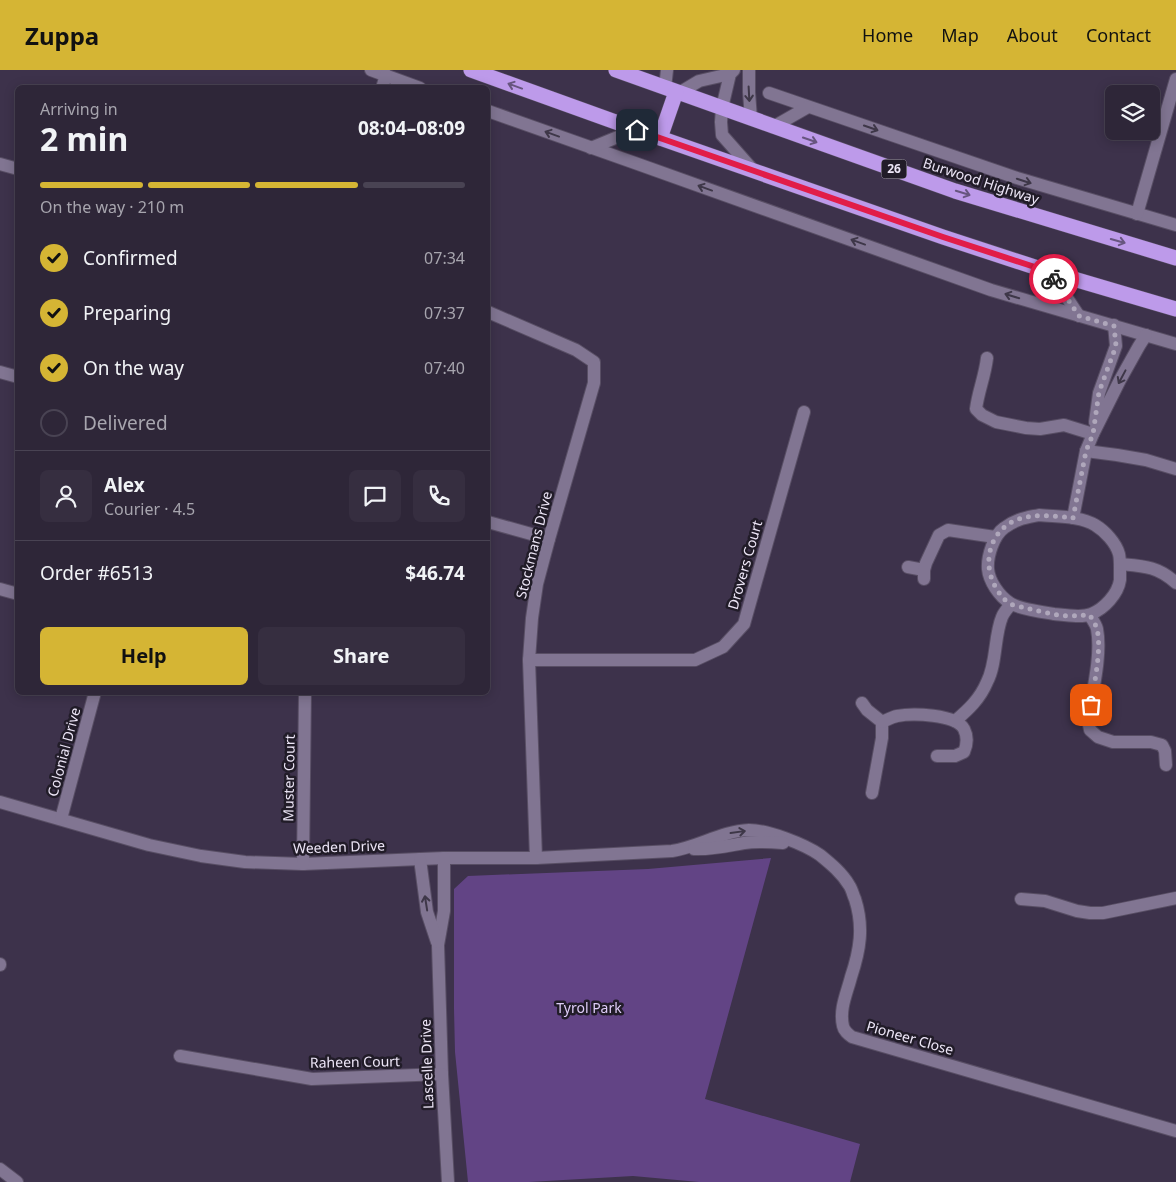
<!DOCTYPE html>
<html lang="en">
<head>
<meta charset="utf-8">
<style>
  body { margin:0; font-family:"Noto Sans",sans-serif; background:#362e40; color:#f1f3f6; height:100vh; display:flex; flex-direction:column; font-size:19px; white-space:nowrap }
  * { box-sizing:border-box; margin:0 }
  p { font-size:16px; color:#a7a5ae }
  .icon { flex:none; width:28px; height:28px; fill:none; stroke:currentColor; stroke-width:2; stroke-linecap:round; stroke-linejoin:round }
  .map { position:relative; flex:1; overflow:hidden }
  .drawer { position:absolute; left:15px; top:15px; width:475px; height:610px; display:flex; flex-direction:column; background:#2e2638; border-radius:8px; box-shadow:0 2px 12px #0003,0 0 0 1px #494353 }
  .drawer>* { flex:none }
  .buttons { position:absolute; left:1105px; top:15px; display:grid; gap:10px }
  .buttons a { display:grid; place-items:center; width:55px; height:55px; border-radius:8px; background:#2e2638; box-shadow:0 2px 12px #0003,0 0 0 1px #494353; font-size:25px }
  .pin { position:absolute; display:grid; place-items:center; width:42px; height:42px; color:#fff; margin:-21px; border-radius:10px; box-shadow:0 2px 8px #0006 }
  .courier { position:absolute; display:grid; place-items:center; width:50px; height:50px; margin:-25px; border:4px solid #e11d48; border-radius:50%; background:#fff; color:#222; box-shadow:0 1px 6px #0007 }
  .head em { font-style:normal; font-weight:700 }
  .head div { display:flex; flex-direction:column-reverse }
  .head { display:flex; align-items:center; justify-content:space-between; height:85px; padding:0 25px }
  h1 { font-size:32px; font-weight:700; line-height:38px }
  .bar { display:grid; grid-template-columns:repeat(4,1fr); gap:8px 5px; align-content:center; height:60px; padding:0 25px }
  .bar i { height:6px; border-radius:4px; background:#494353 }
  .bar .active { background:#d5b534 }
  .bar p { grid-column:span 4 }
  .line { display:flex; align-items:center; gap:12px; padding:0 25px; border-top:1px solid #494353 }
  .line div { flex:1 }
  .round { display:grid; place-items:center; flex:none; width:52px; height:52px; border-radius:8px; background:#362e40 }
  ol { padding:0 25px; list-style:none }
  li { display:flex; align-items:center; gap:15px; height:55px }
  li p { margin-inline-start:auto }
  li .icon { padding:5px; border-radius:50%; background:#d5b534; color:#111; stroke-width:4 }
  li:last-child { color:#a7a5ae }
  li i { width:28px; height:28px; border:2px solid #494353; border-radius:50% }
  .button { display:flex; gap:10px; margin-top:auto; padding:10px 25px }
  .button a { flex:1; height:58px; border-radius:8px; background:#d5b534; color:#111; font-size:20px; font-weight:700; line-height:58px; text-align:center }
  .button a+a { background:#362e40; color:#f1f3f6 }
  header { display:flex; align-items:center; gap:30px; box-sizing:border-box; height:70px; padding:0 25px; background:#d5b534; color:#111 }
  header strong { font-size:24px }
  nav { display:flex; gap:28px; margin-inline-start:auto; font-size:18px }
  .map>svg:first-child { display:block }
</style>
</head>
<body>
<header>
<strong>Zuppa</strong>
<nav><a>Home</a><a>Map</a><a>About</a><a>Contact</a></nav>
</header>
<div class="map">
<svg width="1176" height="1112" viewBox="0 0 1176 1112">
  <rect width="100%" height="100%" fill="#3d324b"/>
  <path fill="#624485" d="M771 788 705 1029 860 1074 850 1112H699L633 1106 529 1112H468L455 982 454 939V819L468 806 648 799Z"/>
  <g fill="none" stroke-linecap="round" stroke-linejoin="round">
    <defs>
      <g id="minor">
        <path d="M371 0 420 18"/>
        <path d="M734 0 730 4 722 38 721 52 722 65 752 99"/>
        <path d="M749 0V22L751 49"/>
        <path d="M382 18 386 5"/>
        <path d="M665 18 667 0"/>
        <path d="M679 23 699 11 730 4"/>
        <path d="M769 23 1017 108 1176 155"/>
        <path d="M488 41 635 93 991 220 1176 274"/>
        <path d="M773 57 808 37"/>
        <path d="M591 78 637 59"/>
        <path d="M0 94 18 99"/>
        <path d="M1137 144 1176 9"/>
        <path d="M1050 202 1079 246"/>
        <path d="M488 242 576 280 594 292V313L549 469 537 514 532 548 529 590 536 788"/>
        <path d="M987 288C985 306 978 322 976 339L982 345 996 352 1026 358 1040 359 1064 355 1093 364"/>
        <path d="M0 302 18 307"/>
        <path d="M1095 352 1099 323 1116 276 1114 255"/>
        <path d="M1086 381 1117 385 1146 390 1176 399"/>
        <path d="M1039 445C1057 447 1080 446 1095 455 1105 461 1116 473 1119 484 1120 488 1120 494 1120 499 1120 503 1120 507 1120 510 1118 524 1104 539 1091 544 1082 548 1064 545 1054 544 1042 542 1019 539 1010 533 999 526 989 511 988 499 987 486 994 465 1004 458 1016 449 1025 448 1039 445Z"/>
        <path d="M1073 448 1086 381 1093 364 1120 310 1139 276 1146 265"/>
        <path d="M488 452 549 469"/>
        <path d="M1120 494C1143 496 1158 496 1176 513"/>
        <path d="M908 497 924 500"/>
        <path d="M924 509V500L926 493 939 465 948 460 995 467"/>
        <path d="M0 519 18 524"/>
        <path d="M1090 545C1092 550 1096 554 1097 559 1102 585 1092 624 1088 650L1090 660 1098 667 1113 672H1151L1162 675 1165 681 1166 695"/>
        <path d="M529 590H695L723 577 744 554 804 342"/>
        <path d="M862 633 867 640 882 652V668L872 723"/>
        <path d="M955 651C968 640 980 629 987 612 997 593 994 566 1002 547 1004 542 1008 538 1011 534"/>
        <path d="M882 652C887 650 892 647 897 646 912 643 956 644 964 659 968 667 967 675 964 682L955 686H937"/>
        <path d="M0 732 149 775 201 786 245 792 303 794 444 788H536L672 781C698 777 722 761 749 760 768 760 804 774 820 785 831 794 842 803 849 815 852 819 853 825 855 829 864 857 860 880 851 907 847 923 839 939 843 956 844 961 848 964 852 967L1176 1061"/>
        <path d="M61 749 95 622"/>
        <path d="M694 779C711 780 727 776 744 773 757 771 770 772 783 773"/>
        <path d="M444 788V841L438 875 442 1004 448 1112"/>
        <path d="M420 789 427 842 437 872"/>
        <path d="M303 794 305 622"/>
        <path d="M1021 829 1045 831 1077 841 1090 843H1103L1176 828"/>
        <path d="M0 895V894"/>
        <path d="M180 986 312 1009 442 1004"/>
        <path d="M0 1099 17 1112"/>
      </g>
      <g id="highway">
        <path d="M471 0 660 68 943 167 1050 202 1176 239"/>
        <path d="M616 0 955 121 1176 188"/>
        <path d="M660 68 676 22"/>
      </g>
    </defs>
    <use href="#minor" stroke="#584e64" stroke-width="14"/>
    <use href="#highway" stroke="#584e64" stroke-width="16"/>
    <use href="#minor" stroke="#817592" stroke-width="12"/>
    <use href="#highway" stroke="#bd9aea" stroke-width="15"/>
  </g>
  <defs><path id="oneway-shaft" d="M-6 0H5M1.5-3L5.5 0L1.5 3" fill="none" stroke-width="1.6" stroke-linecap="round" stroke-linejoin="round" transform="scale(1.25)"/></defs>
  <g stroke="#67557f">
    <use href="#oneway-shaft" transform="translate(515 16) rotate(-160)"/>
    <use href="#oneway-shaft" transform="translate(810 70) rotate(19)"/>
    <use href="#oneway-shaft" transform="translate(963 123) rotate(17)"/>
    <use href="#oneway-shaft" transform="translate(1118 171) rotate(16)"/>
  </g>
  <g stroke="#3e3748">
    <use href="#oneway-shaft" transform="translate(749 24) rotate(87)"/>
    <use href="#oneway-shaft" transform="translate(871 58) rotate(19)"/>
    <use href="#oneway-shaft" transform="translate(552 64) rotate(-160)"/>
    <use href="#oneway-shaft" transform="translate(1024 111) rotate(18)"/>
    <use href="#oneway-shaft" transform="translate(705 118) rotate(-160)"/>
    <use href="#oneway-shaft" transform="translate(858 172) rotate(-160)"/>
    <use href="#oneway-shaft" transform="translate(1012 226) rotate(-163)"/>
    <use href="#oneway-shaft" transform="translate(1122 307) rotate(118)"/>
    <use href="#oneway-shaft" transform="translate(738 762) rotate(-8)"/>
    <use href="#oneway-shaft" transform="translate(426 833) rotate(-99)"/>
  </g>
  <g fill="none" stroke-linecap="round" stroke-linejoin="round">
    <path stroke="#afa7bb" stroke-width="5" stroke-dasharray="0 9" d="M1054 209 1079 246 1114 256 1116 276 1099 322 1093 364 1086 381 1073 448C1056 446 1033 443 1016 450 988 462 981 496 998 521 1001 526 1005 531 1011 534 1015 536 1021 537 1026 538 1039 541 1053 545 1067 546 1075 546 1082 545 1090 545 1092 549 1094 552 1096 556 1103 575 1094 614 1091 635"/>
    <path stroke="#e11d48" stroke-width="6" d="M637 60 943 167 1050 202 1054 209"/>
  </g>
  <g text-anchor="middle" stroke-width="5" stroke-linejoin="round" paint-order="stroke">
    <rect fill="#211c28" stroke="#b0a9b9" stroke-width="1" x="881.5" y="89.5" width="25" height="19" rx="4"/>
    <g font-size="12" font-weight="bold" fill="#ede6f7">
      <text x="894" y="103">26</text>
    </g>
    <g font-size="14" fill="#ede6f7" stroke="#211c28">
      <text transform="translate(981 111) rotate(18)" y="5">Burwood Highway</text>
      <text transform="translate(534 475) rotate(-76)" y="5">Stockmans Drive</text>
      <text transform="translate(745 495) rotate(-74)" y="5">Drovers Court</text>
      <text transform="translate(64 682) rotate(-75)" y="5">Colonial Drive</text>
      <text transform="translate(289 708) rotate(-89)" y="5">Muster Court</text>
      <text transform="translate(339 777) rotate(-2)" y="5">Weeden Drive</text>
      <text transform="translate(910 968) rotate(16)" y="5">Pioneer Close</text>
      <text transform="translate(355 992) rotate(-1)" y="5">Raheen Court</text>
      <text transform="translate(427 994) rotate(-92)" y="5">Lascelle Drive</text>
    </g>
    <g font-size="14" fill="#dfcdf8" stroke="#211c28">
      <text x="589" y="943">Tyrol Park</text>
    </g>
  </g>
</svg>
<div class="buttons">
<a><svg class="icon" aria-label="layers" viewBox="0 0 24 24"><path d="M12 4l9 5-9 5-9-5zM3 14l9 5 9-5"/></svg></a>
</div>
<div class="pin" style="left:1091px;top:635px;background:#ea580c"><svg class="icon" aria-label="bag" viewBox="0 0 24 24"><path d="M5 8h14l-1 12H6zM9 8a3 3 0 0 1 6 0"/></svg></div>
<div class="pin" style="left:637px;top:60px;background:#1f2937"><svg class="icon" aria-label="home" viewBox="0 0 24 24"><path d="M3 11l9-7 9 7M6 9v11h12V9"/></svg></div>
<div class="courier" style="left:1054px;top:209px"><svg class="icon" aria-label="bike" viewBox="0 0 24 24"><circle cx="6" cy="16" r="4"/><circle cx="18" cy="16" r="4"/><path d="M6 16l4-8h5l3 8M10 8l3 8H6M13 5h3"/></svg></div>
<section class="drawer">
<div class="head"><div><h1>2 min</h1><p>Arriving in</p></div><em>08:04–08:09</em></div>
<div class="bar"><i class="active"></i><i class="active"></i><i class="active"></i><i></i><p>On the way · 210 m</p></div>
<ol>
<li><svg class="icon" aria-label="check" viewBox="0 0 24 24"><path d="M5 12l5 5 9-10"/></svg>Confirmed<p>07:34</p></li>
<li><svg class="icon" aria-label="check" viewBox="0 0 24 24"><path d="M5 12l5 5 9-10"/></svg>Preparing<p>07:37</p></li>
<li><svg class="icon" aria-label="check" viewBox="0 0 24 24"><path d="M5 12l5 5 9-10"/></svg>On the way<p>07:40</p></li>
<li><i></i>Delivered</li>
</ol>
<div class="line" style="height:90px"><a class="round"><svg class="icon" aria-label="person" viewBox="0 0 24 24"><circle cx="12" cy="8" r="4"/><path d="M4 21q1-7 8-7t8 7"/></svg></a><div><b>Alex</b><p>Courier · 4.5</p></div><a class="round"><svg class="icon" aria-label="chat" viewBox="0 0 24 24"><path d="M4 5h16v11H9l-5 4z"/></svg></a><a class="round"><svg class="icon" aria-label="phone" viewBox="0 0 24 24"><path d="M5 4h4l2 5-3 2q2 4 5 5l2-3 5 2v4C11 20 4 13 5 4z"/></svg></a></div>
<div class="line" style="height:65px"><div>Order #6513</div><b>$46.74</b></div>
<div class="button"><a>Help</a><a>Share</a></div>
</section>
</div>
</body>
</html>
